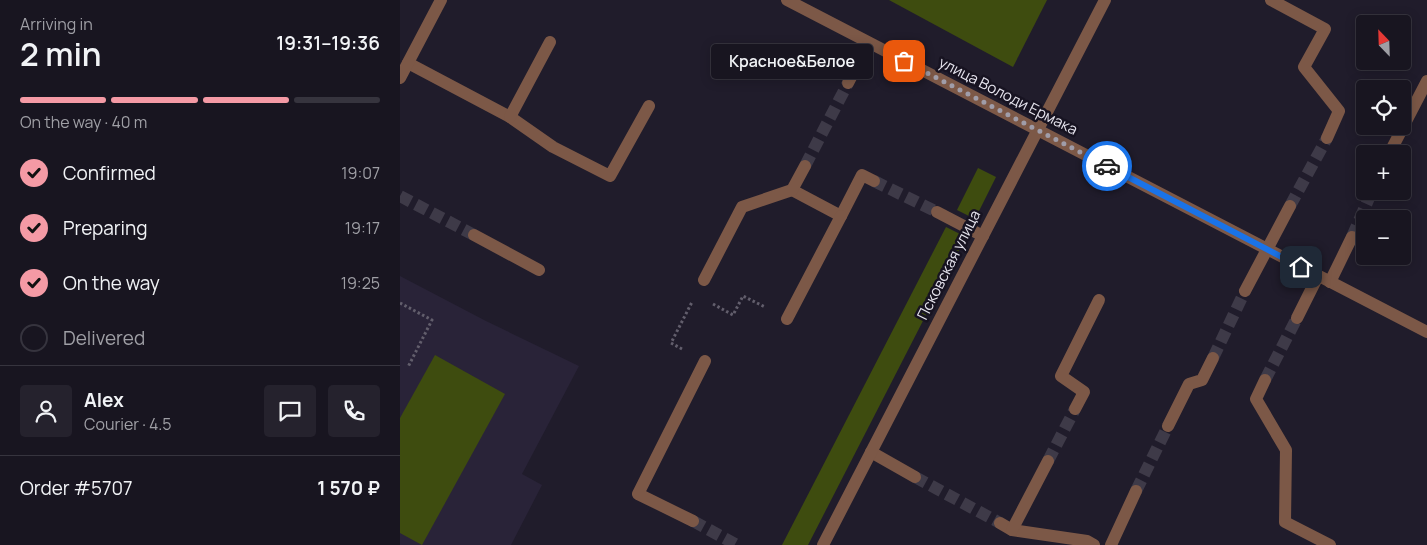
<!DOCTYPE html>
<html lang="en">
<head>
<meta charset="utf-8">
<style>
  body { margin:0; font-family:Manrope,sans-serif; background:#25222d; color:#f1f3f6; height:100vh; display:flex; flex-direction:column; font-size:19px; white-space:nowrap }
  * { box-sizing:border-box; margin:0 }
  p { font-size:16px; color:#9f9fa5 }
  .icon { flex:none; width:28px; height:28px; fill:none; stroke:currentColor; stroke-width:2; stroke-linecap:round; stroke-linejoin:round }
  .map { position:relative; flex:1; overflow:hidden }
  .panel { display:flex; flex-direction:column; background:#181520; width:400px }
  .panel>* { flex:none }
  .needle { width:32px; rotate:337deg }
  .fabs { position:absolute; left:956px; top:15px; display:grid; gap:10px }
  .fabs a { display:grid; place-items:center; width:55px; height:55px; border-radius:5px; background:#181520; box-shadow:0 2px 12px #0003,0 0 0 1px #36343e; font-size:25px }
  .pin { position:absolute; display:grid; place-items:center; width:42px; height:42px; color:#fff; margin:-21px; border-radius:10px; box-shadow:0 2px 8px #0006 }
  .courier { position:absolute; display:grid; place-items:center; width:50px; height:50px; margin:-25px; border:4px solid #1a73e8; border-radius:50%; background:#fff; color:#222; box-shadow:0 1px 6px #0007 }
  .bubble { position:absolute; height:35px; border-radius:5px; background:#181520; box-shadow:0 2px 12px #0003,0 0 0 1px #36343e; font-size:16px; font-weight:600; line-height:35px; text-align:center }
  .head em { font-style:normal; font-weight:600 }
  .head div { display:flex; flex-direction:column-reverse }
  .head { display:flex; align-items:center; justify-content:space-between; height:85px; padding:0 20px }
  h1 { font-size:32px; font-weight:600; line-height:38px }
  .bar { display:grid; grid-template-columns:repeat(4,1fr); gap:8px 5px; align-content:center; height:60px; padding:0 20px }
  .bar i { height:6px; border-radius:4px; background:#36343e }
  .bar .selected { background:#f49aa5 }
  .bar p { grid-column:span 4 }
  .line { display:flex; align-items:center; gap:12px; padding:0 20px; border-top:1px solid #36343e }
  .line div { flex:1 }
  .round { display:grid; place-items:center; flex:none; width:52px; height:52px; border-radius:5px; background:#25222d }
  ol { padding:0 20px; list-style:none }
  li { display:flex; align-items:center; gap:15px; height:55px }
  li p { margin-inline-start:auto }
  li .icon { padding:5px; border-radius:50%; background:#f49aa5; color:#111; stroke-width:4 }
  li:last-child { color:#9f9fa5 }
  li i { width:28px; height:28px; border:2px solid #36343e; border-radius:50% }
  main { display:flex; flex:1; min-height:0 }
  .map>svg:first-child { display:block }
</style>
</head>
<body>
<main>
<section class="panel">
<div class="head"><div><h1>2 min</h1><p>Arriving in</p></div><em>19:31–19:36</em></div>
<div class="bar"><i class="selected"></i><i class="selected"></i><i class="selected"></i><i></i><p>On the way · 40 m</p></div>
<ol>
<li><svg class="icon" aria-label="check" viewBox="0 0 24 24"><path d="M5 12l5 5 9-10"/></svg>Confirmed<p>19:07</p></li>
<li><svg class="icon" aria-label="check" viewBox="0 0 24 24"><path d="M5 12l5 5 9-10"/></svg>Preparing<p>19:17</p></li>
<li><svg class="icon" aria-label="check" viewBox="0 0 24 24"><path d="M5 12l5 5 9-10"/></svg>On the way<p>19:25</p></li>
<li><i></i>Delivered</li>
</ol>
<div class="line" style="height:90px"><a class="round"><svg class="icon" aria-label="person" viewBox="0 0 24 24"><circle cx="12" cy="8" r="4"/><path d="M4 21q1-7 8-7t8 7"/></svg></a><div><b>Alex</b><p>Courier · 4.5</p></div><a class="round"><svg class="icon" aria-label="chat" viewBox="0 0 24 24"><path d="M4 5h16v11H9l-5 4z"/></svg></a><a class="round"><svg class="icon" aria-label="phone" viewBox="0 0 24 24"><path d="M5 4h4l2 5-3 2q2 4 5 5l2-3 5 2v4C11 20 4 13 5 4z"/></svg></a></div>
<div class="line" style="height:65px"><div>Order #5707</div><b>1 570 ₽</b></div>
</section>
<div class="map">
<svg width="1027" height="545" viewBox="0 0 1027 545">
  <rect width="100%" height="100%" fill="#201c2b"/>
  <path fill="#292338" d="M0 276 86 321 179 366 122 474 142 485 111 545H0Z"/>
  <g fill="#3e4c0f">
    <path d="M489 0H647L613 67Z"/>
    <path d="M578 168 596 177 575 219 557 210Z"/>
    <path d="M546 227 566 237 408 545H382Z"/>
    <path d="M35 355 105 394 22 545 0 533V418Z"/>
  </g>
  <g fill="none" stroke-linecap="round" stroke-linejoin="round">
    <g stroke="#3e3a48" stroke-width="12" stroke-dasharray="12 6" stroke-linecap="butt">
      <path d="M405 166 448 83"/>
      <path d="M474 181 537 212"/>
      <path d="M0 196 74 235"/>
      <path d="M890 206 927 138"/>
      <path d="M952 237 972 191"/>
      <path d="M813 358 845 291"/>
      <path d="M865 380 897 318"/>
      <path d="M648 461 675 409"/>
      <path d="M515 477 600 523"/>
      <path d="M736 491 768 426"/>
      <path d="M293 521 337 545"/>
    </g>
    <g stroke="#625e6c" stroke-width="3" stroke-dasharray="2.5 2.5" stroke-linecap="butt">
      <path d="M0 303 32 320 8 367"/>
      <path d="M313 304 333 315 343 296 365 307"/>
      <path d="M282 349 271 343 292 302"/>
    </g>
    <g stroke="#7c5847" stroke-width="12">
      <path d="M387 0 1027 332"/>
      <path d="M871 0 925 29 904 67 939 111 927 138"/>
      <path d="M8 63 110 117 153 147 210 176 249 106"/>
      <path d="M0 78 41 0"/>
      <path d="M448 83 469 43"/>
      <path d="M110 117 150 42"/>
      <path d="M989 154 1027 81"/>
      <path d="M392 190 441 216 462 175 474 181"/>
      <path d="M537 212 583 236"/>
      <path d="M74 235 139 270"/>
      <path d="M304 280 342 207 392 190 405 166"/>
      <path d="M930 282 952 237"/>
      <path d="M845 291 890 206"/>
      <path d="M897 318 918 276"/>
      <path d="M387 319 441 216"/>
      <path d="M865 380 856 399 886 450 885 522 930 545"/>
      <path d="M675 409 684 392 661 376 699 300"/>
      <path d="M768 426 789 384 802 380 813 358"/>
      <path d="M471 452 515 477"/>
      <path d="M293 521 238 494 305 361"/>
      <path d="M600 523 612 530 687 541 694 545"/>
      <path d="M612 530 648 461"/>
      <path d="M423 545 705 0"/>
      <path d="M711 545 736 491"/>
    </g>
  </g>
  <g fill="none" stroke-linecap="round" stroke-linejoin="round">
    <path stroke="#a09da9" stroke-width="5" stroke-dasharray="0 9" d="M504 61 707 166"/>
    <path stroke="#1a73e8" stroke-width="6" d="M707 166 901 267"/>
  </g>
  <g text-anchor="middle" stroke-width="5" stroke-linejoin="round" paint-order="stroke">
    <g font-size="15" fill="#e5e3ed" stroke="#171321">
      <text transform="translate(608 96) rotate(27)" y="5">улица Володи Ермака</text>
      <text transform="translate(549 265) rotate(-63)" y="5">Псковская улица</text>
    </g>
  </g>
</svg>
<div class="fabs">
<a><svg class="needle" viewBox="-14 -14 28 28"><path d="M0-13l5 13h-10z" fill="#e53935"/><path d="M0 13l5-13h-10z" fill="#9f9fa5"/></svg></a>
<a><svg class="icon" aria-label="locate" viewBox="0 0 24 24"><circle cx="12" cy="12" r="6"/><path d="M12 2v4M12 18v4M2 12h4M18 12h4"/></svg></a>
<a>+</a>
<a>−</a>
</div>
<div class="pin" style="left:504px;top:61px;background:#ea580c"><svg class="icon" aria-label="bag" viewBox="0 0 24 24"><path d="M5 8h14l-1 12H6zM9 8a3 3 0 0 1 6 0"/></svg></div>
<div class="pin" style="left:901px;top:267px;background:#1f2937"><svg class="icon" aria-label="home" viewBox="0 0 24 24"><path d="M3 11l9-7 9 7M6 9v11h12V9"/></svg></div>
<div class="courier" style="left:707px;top:166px"><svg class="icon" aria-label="car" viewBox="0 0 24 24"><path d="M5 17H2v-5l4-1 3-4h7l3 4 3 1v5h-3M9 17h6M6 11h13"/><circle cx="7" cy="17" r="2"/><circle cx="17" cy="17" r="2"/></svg></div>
<div class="bubble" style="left:311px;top:44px;width:162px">Красное&amp;Белое</div>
</div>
</main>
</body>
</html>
